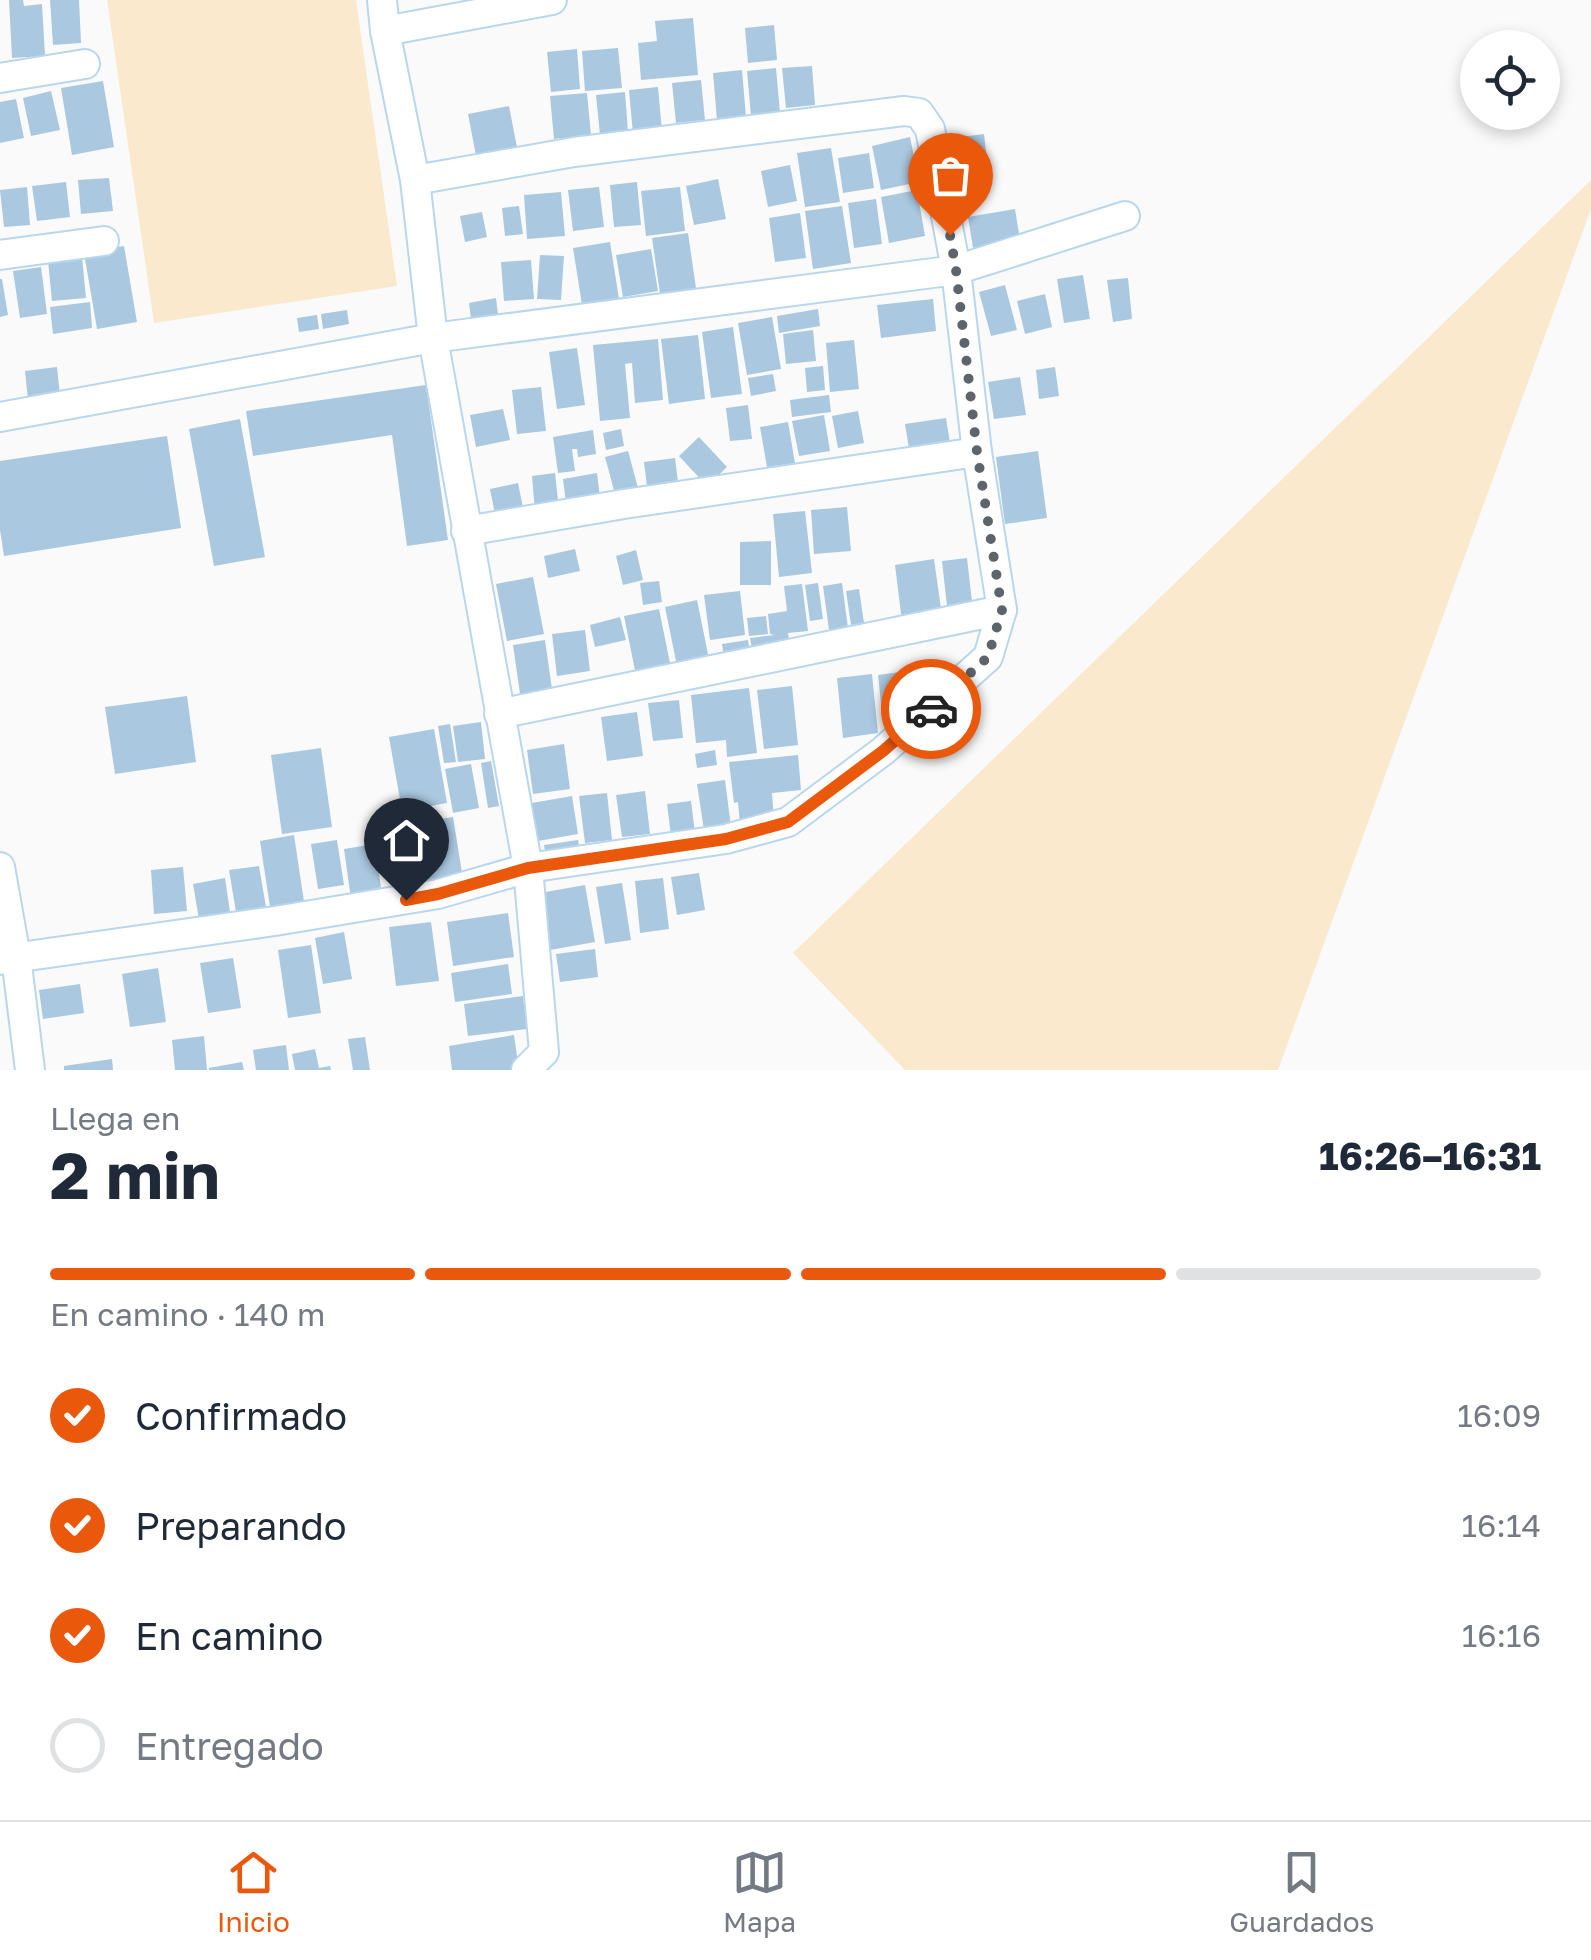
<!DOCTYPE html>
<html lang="es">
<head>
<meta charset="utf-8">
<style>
  body { margin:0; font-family:"Golos Text",sans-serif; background:#f2f2f3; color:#1f2937; height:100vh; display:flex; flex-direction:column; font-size:38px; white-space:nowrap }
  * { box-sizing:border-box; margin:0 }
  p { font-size:32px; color:#747a83 }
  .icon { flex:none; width:55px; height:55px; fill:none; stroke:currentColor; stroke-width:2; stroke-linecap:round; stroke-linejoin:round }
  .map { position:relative; height:1070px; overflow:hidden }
  .panel { display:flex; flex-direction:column; background:#fff; flex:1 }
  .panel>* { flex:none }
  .controls { position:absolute; left:1460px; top:30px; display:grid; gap:20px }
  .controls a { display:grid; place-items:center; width:100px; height:100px; border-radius:50%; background:#fff; box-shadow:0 5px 15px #0003; font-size:50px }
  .pin { position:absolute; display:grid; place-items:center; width:85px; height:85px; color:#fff; margin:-102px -42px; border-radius:50% 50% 50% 0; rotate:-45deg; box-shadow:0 0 10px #0007 }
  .pin .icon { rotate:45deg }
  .courier { position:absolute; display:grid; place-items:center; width:100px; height:100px; margin:-50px; border:8px solid #ea580c; border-radius:50%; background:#fff; color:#222; box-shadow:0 2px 12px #0007 }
  .summary em { font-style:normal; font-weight:700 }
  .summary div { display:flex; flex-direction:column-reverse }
  .summary { display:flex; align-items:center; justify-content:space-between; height:170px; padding:0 50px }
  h1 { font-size:65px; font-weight:700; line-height:75px }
  .bar { display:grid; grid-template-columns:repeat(4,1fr); gap:15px 10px; align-content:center; height:120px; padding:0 50px }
  .bar i { height:12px; border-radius:8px; background:#e0e1e3 }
  .bar .on { background:#ea580c }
  .bar p { grid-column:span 4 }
  ol { padding:0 50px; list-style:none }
  li { display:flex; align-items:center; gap:30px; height:110px }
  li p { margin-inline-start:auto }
  li .icon { padding:10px; border-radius:50%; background:#ea580c; color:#fff; stroke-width:4 }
  li:last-child { color:#747a83 }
  li i { width:55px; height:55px; border:5px solid #e0e1e3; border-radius:50% }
  .menu { display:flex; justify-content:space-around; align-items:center; height:140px; border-top:2px solid #e0e1e3; background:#fff; font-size:28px; color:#747a83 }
  .menu a { display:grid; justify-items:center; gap:5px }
  .menu .on { color:#ea580c }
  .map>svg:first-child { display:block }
</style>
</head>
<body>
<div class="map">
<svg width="1591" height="1070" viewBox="0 0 1591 1070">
  <rect width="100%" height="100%" fill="#fafafa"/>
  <g fill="#fbe9ce">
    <path d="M107 0H356L397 286 154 323Z"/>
    <path d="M1591 180V209L1278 1070H905L793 953Z"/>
  </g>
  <g fill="#aac8e0">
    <path d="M9 0H23L24 6 42 4 45 56 12 58Z"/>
    <path d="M50 0H79L81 43 53 45Z"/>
    <path d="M693 18 698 75 641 80 638 43 657 41 655 21Z"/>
    <path d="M774 25 777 60 748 63 745 28Z"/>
    <path d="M618 48 622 88 585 91 582 51Z"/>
    <path d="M577 49 580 89 551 92 547 52Z"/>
    <path d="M812 66 815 105 786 108 782 68Z"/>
    <path d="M776 68 780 113 751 116 747 71Z"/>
    <path d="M742 70 747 129 718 132 713 73Z"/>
    <path d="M701 80 705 120 676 123 672 83Z"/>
    <path d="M103 81 114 147 72 155 61 88Z"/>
    <path d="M658 87 662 131 633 134 629 90Z"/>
    <path d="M51 91 60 130 31 136 23 98Z"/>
    <path d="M625 92 628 132 600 135 596 95Z"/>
    <path d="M587 93 591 135 581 137 582 149 561 151 560 138 554 139 550 96Z"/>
    <path d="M16 99 24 138 0 143V102Z"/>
    <path d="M509 106 519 158 478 166 468 114Z"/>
    <path d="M984 134 989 177 943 182 938 140Z"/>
    <path d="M910 137 919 182 881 190 872 146Z"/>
    <path d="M831 148 840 202 805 207 797 153Z"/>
    <path d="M869 153 874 188 843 193 838 158Z"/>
    <path d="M790 165 797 201 768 207 761 171Z"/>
    <path d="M109 178 113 211 81 214 78 180Z"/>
    <path d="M718 179 726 219 694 225 686 186Z"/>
    <path d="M66 182 70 217 37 221 32 186Z"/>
    <path d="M637 182 641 225 614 227 610 185Z"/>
    <path d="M27 187 30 225 4 227 0 190Z"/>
    <path d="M599 187 604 227 573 231 568 190Z"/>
    <path d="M680 187 685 231 646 236 641 191Z"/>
    <path d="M917 190 925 236 889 243 881 197Z"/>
    <path d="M561 192 565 236 527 239 524 195Z"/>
    <path d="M876 199 882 244 854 248 848 203Z"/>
    <path d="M519 206 523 234 505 236 502 208Z"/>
    <path d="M842 206 851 263 813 269 805 211Z"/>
    <path d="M1015 209 1020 240 973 248 968 217Z"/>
    <path d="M482 212 487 237 465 242 460 216Z"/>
    <path d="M800 213 806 258 775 262 769 218Z"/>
    <path d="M688 233 696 288 660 294 652 238Z"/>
    <path d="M610 242 620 305 583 311 573 248Z"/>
    <path d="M124 246 137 322 97 329 84 253Z"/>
    <path d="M651 249 658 291 623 297 616 255Z"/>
    <path d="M540 255 564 256 561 300 537 299Z"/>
    <path d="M82 257 86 298 52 301 48 261Z"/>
    <path d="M531 260 534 299 504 301 501 262Z"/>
    <path d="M41 267 47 314 20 318 13 271Z"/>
    <path d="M1083 275 1090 319 1064 323 1057 279Z"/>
    <path d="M1128 278 1132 319 1113 322 1107 280Z"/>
    <path d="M0 279H2L8 315 0 317Z"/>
    <path d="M1005 285 1017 330 991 336 979 292Z"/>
    <path d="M1045 294 1052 327 1025 334 1017 301Z"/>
    <path d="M496 298 498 315 471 319 469 303Z"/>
    <path d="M933 299 936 331 881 338 877 305Z"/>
    <path d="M90 302 92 328 53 334 50 307Z"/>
    <path d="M818 309 820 326 779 333 777 316Z"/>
    <path d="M347 310 349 324 323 329 321 314Z"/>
    <path d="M317 315 319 329 299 332 297 318Z"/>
    <path d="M772 317 781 369 747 375 738 323Z"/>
    <path d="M733 327 742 394 711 398 702 332Z"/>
    <path d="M813 330 816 361 786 364 783 334Z"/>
    <path d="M698 335 705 399 669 404 661 339Z"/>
    <path d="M658 339 663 400 635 403 632 363 625 364 630 418 600 421 593 345Z"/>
    <path d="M854 340 859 389 830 392 826 343Z"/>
    <path d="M577 348 585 405 557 409 549 352Z"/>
    <path d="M823 366 825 390 807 392 805 368Z"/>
    <path d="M57 367 60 396 28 400 25 371Z"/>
    <path d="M1055 367 1059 396 1039 399 1036 370Z"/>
    <path d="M773 374 776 391 751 396 748 378Z"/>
    <path d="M1020 377 1026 415 994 419 988 382Z"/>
    <path d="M426 385 448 540 407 546 392 435 253 456 246 411Z"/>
    <path d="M541 387 546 431 517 434 512 390Z"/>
    <path d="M829 395 831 412 792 417 790 400Z"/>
    <path d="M748 405 752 439 730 441 726 408Z"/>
    <path d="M503 409 510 440 476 447 470 415Z"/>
    <path d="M858 411 864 443 838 448 832 416Z"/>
    <path d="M824 415 830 451 799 456 792 421Z"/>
    <path d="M946 418 950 443 909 449 905 424Z"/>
    <path d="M240 419 265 557 214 566 189 429Z"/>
    <path d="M788 422 795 463 767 467 760 427Z"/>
    <path d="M621 429 624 446 606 450 603 433Z"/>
    <path d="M593 430 596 454 578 457 577 449H572L575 471 558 473 553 437Z"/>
    <path d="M167 436 181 528 4 556 0 530V461Z"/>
    <path d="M699 437 727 467 707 486 679 456Z"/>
    <path d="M628 451 638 488 615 494 605 457Z"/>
    <path d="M1038 451 1047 518 1005 524 996 457Z"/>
    <path d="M675 458 679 490 648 494 644 462Z"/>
    <path d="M555 473 559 509 535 512 532 476Z"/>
    <path d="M597 473 601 506 567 511 563 479Z"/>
    <path d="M518 483 524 513 496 519 490 489Z"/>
    <path d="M847 507 851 551 814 554 811 510Z"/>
    <path d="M805 511 812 573 779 577 773 514Z"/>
    <path d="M771 541V585H740V542Z"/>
    <path d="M575 549 580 571 548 578 544 556Z"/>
    <path d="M636 550 643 580 623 585 616 556Z"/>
    <path d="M967 558 972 602 947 606 942 561Z"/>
    <path d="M934 559 942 616 902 622 895 565Z"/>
    <path d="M533 577 544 634 507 641 496 584Z"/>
    <path d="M659 581 662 602 643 605 640 583Z"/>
    <path d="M818 583 823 619 810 621 805 585Z"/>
    <path d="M842 583 848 628 829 630 823 586Z"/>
    <path d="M802 584 808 631 788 633 791 654 754 659 750 638 774 635 770 634 768 614 787 611 784 586Z"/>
    <path d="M859 589 864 623 851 625 846 591Z"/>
    <path d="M740 591 745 635 710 640 704 595Z"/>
    <path d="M697 600 709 659 677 666 665 607Z"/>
    <path d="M659 609 672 673 637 680 624 616Z"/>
    <path d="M766 616 768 634 749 636 747 618Z"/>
    <path d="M620 617 626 640 595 647 590 625Z"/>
    <path d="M585 630 590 671 557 676 552 634Z"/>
    <path d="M545 640 552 689 520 694 513 645Z"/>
    <path d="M748 640 751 660 725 664 722 644Z"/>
    <path d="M947 669 949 681 929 683 928 672Z"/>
    <path d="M915 670 921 717 883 722 878 675Z"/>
    <path d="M872 674 878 733 843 738 837 678Z"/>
    <path d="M792 686 798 745 764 749 757 690Z"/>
    <path d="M749 688 757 753 727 757 726 740 696 743 691 695Z"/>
    <path d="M187 696 196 762 115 774 105 707Z"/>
    <path d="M679 700 683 738 653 741 648 703Z"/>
    <path d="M637 712 643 756 607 761 601 717Z"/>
    <path d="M481 722 485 759 458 762 453 726Z"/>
    <path d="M450 724 456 762 444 763 438 726Z"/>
    <path d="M434 729 447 803 402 811 389 737Z"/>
    <path d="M564 744 570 789 533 794 527 750Z"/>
    <path d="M321 748 332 827 282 834 271 755Z"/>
    <path d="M715 750 717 765 697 768 695 754Z"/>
    <path d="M798 755 801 790 772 793 774 821 740 824 738 802 734 803 729 762Z"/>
    <path d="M491 761 499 806 488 808 481 763Z"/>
    <path d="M471 764 479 808 453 813 445 769Z"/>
    <path d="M725 780 731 827 704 830 697 784Z"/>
    <path d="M645 791 650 834 622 837 616 795Z"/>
    <path d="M607 793 612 840 585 843 579 796Z"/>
    <path d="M572 796 578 834 538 841 532 803Z"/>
    <path d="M691 801 695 833 671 836 667 804Z"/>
    <path d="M453 817 464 885 425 892 414 823Z"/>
    <path d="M294 835 306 915 272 920 260 841Z"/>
    <path d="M337 840 344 885 318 889 311 844Z"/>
    <path d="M578 840 581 860 547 864 544 845Z"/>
    <path d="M375 844 382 895 351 899 344 849Z"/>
    <path d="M259 866 267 913 237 918 229 870Z"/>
    <path d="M183 867 187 911 154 914 151 870Z"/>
    <path d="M699 873 705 910 677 915 671 877Z"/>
    <path d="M225 878 231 919 200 925 193 884Z"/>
    <path d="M663 878 669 929 640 933 635 881Z"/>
    <path d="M622 883 631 940 605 944 596 887Z"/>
    <path d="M585 885 595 942 550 950 540 893Z"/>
    <path d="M508 913 514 957 453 966 447 922Z"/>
    <path d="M431 922 439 981 396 986 389 927Z"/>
    <path d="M344 932 352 979 323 984 315 938Z"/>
    <path d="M311 945 321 1013 288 1018 278 950Z"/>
    <path d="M595 949 598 977 560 982 556 954Z"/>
    <path d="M233 958 241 1008 208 1013 200 963Z"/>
    <path d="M508 964 512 994 455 1002 451 973Z"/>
    <path d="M158 968 166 1022 130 1027 122 974Z"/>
    <path d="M80 984 84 1013 43 1019 39 990Z"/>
    <path d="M523 996 527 1029 468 1036 464 1004Z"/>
    <path d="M514 1035 519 1070H452L449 1046Z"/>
    <path d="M204 1036 207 1070H175L172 1040Z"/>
    <path d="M365 1037 370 1070H353L348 1039Z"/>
    <path d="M286 1045 289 1070H256L253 1050Z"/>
    <path d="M315 1049 319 1068 330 1066 331 1070H295L292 1054Z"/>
    <path d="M112 1059 113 1070H64V1066Z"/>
    <path d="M242 1062 244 1070H209V1068Z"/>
  </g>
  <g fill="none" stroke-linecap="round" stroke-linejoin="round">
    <defs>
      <g id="minor">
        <path d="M382 0 385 31 415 180 433 338 528 868 544 1052 526 1070"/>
        <path d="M385 31 552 0"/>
        <path d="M0 78 85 64"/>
        <path d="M415 180 574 152 904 111 919 113 930 129 956 270 1125 216"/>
        <path d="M0 255 104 241"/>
        <path d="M0 417 433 338 956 270 977 452 1002 610 499 714"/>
        <path d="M466 531 624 504 977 452"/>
        <path d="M0 867 16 957 30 1070"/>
        <path d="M0 960 275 921 438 894 528 868 726 839 788 822 883 751 988 657 1002 610"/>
      </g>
    </defs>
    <use href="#minor" stroke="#b9d6ef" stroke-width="32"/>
    <use href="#minor" stroke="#fff" stroke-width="28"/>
  </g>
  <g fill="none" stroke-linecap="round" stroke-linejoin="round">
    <path stroke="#5d646a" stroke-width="10" stroke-dasharray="0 18" d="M931 709 988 657 1002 610 977 452 956 270 950 235"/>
    <path stroke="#ea580c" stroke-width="12" d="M406 900 438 894 528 868 726 839 788 822 883 751 931 709"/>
  </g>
</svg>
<div class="controls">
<a><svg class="icon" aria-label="locate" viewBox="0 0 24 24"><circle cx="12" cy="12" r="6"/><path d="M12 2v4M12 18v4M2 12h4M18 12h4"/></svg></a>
</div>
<div class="pin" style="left:950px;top:235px;background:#ea580c"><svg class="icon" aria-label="bag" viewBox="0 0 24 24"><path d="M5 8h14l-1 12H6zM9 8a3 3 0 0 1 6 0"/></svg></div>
<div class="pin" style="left:406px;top:900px;background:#1f2937"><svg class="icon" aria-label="home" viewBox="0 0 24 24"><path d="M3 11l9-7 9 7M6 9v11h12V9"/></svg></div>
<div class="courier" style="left:931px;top:709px"><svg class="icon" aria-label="car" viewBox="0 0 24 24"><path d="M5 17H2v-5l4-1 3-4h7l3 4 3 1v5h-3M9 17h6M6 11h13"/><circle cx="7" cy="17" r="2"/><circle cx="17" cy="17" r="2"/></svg></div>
</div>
<section class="panel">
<div class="summary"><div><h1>2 min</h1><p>Llega en</p></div><em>16:26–16:31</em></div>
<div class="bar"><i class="on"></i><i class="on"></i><i class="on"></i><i></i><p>En camino · 140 m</p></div>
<ol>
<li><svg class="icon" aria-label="check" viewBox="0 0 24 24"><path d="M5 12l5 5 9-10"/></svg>Confirmado<p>16:09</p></li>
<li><svg class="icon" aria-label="check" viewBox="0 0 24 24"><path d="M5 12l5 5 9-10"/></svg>Preparando<p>16:14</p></li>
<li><svg class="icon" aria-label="check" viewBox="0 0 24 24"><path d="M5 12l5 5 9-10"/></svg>En camino<p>16:16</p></li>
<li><i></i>Entregado</li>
</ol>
</section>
<nav class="menu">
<a class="on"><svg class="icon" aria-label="home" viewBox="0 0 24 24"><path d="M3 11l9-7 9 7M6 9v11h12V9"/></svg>Inicio</a>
<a><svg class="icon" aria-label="map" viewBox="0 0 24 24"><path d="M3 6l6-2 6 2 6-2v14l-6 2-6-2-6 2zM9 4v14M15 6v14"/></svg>Mapa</a>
<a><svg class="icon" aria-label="saved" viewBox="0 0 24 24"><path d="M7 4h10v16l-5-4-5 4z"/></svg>Guardados</a>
</nav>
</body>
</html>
